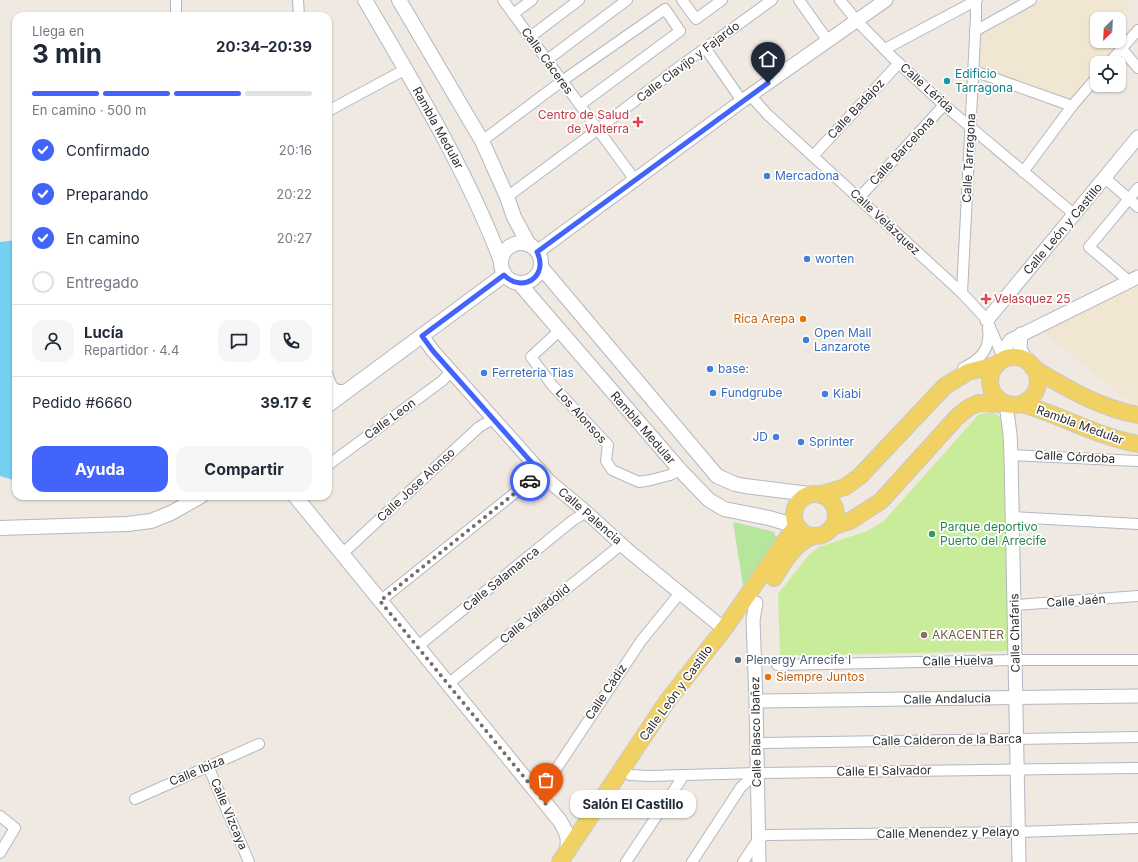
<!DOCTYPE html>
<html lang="es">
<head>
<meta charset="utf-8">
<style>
  body { margin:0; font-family:Inter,sans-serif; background:#f6f6f7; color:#1f2937; height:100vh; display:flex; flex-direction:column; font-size:15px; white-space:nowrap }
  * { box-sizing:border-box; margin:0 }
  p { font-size:13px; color:#747a83 }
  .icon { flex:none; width:22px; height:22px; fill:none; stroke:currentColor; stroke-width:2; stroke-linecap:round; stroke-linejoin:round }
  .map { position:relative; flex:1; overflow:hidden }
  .sheet { position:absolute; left:12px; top:12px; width:320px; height:488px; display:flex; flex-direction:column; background:#fff; border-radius:12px; box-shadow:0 1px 3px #0004 }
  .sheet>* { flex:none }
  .needle { width:26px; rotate:204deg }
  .fabs { position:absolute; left:1090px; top:12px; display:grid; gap:8px }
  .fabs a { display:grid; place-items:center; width:36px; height:36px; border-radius:8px; background:#fff; box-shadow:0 1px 3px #0004; font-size:20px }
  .pin { position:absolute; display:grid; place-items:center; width:34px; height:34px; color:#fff; margin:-41px -17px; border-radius:50% 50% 50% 0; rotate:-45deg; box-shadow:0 0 4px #0007 }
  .pin .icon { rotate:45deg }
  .courier { position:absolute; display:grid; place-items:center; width:40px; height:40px; margin:-20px; border:3px solid #4264fb; border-radius:50%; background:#fff; color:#222; box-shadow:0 1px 5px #0007 }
  .bubble { position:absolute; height:28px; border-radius:12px; background:#fff; box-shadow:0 1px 3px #0004; font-size:13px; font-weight:700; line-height:28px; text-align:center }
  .overview em { font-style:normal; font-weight:700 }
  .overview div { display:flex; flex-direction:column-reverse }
  .overview { display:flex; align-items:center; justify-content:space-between; height:68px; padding:0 20px }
  h1 { font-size:26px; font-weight:700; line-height:30px }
  .bar { display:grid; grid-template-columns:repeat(4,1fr); gap:6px 4px; align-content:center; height:48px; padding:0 20px }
  .bar i { height:5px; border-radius:3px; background:#e0e1e3 }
  .bar .current { background:#4264fb }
  .bar p { grid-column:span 4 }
  .line { display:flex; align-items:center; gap:10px; padding:0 20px; border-top:1px solid #e0e1e3 }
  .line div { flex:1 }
  .round { display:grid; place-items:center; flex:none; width:42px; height:42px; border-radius:12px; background:#f6f6f7 }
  ol { padding:0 20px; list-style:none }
  li { display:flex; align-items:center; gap:12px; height:44px }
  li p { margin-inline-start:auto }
  li .icon { padding:4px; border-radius:50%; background:#4264fb; color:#fff; stroke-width:4 }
  li:last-child { color:#747a83 }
  li i { width:22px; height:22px; border:2px solid #e0e1e3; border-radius:50% }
  .primary-button { display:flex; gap:8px; margin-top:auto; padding:8px 20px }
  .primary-button a { flex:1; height:46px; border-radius:12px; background:#4264fb; color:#fff; font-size:16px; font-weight:700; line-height:46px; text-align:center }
  .primary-button a+a { background:#f6f6f7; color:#1f2937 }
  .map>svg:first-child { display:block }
</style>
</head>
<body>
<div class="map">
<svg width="1138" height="862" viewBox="0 0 1138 862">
  <rect width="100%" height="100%" fill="#efe9e1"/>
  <g fill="#f0e6d1">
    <path d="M1043 0H1129L1127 14 1119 20V19H1097V41H1109L1115 48 1101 63H1097V68L1070 99 978 66V35Z"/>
    <path d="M1138 286V405L1130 402 1042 331Z"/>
  </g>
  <path fill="#b6e59e" d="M733 522 774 532 778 543 744 592Z"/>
  <path fill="#c9ec9a" d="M993 412 1003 419 1009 651 780 656 778 594 808 556 819 547 867 531 884 521 979 414Z"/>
  <path fill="#75cff0" d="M16 240V474L13 480 0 476V242Z"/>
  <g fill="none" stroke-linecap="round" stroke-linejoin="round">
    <defs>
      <g id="minor">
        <path d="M298 0 299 16"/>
        <path d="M503 0 635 180"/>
        <path d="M682 0 696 19 722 0"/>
        <path d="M799 0 828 41"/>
        <path d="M840 0 857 21 892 57 944 105 1074 214"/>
        <path d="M513 14 532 0"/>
        <path d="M176 16V0"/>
        <path d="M975 31 1031 0"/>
        <path d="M530 37 579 0"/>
        <path d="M1121 48 1138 68"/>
        <path d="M706 49 742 101"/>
        <path d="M885 49 977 0"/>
        <path d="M547 60 627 0"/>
        <path d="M1109 63 1138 30"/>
        <path d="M974 71 1072 106"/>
        <path d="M750 95 767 114 962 293 987 320 1004 360"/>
        <path d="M328 111 406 69"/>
        <path d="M482 141 562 81 665 9 680 31 580 105"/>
        <path d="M813 156 899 63"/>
        <path d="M1023 172 1072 106 1097 77"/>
        <path d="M1105 178 1138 207"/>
        <path d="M507 197 597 130 679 67 772 0"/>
        <path d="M859 198 944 105"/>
        <path d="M1129 281 1089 247 1138 188"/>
        <path d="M962 293 976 17V0"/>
        <path d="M559 331 531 357 552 385 608 445 606 461 612 470 639 482 651 480 670 475 680 470"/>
        <path d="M963 368C981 359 991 349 988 328"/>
        <path d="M328 375C331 389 336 392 350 389"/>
        <path d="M1011 455 1138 461"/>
        <path d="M328 465 442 381 451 372"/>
        <path d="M1012 517 1138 524"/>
        <path d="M342 554 479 427 493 419"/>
        <path d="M380 601 541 472"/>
        <path d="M1015 605 1138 596"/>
        <path d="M417 647 572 521 586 512"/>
        <path d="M777 665 1015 660H1138"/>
        <path d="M448 684 622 544"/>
        <path d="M757 743 1138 737"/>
        <path d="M208 766 249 862"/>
        <path d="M630 775 649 776 757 773 1138 768"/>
        <path d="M539 795 641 641 680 593"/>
        <path d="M135 799 259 744"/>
        <path d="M0 816 15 828 0 853"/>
        <path d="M626 862 684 775"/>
        <path d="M692 862 741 787 757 773"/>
        <path d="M743 862 759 838 766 835 1019 832 1138 828"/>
      </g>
      <g id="tertiary">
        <path d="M537 252 742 101 886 0"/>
        <path d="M987 320 1138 137"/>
        <path d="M1021 334 1020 349 1028 363"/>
        <path d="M422 336 433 351 549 481 586 512 630 552 724 629"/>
        <path d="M1004 360 1005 348 1011 340 1138 277"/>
        <path d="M1006 404 1010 434 1011 455 1019 862"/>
        <path d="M756 603 753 620 756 701 759 862"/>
        <path d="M756 701 1138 696"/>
      </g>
      <g id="secondary">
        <path d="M365 0C414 84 466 169 501 261"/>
        <path d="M399 0 482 141 507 197 514 217 529 245"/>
        <circle cx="521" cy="263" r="20"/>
        <path d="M541 267 717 476 735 484 745 486 809 494"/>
        <path d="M519 283 680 470 709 500 724 509 769 518 796 526"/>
        <path d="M328 405 504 275"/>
        <path d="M295 496 560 821C567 833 569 837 567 851"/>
        <path d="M0 528 127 524 151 521 171 513 201 496"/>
      </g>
      <g id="primary">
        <circle cx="1014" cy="381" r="24"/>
        <path d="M1033 368C1066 388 1100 408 1138 415"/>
        <path d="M1022 404C1061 415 1098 437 1138 444"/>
        <circle cx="815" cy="515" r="21"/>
        <path d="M822 494 845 487 860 476 945 386 968 372 996 365"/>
        <path d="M832 527 850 521 881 501 957 417 968 408 978 403 1006 404"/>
        <path d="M774 578C784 561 794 544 813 536"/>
        <path d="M560 862 668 700 724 629 785 541 796 526"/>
      </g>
    </defs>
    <use href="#minor" stroke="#b4b7c1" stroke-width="12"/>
    <use href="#tertiary" stroke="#b4b7c1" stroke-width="15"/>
    <use href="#secondary" stroke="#b4b7c1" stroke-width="16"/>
    <use href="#primary" stroke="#c9c9c9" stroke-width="18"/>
    <use href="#minor" stroke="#fff" stroke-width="10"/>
    <use href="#tertiary" stroke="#fff" stroke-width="13"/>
    <use href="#secondary" stroke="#fff" stroke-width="14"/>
    <use href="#primary" stroke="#f2d163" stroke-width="16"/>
  </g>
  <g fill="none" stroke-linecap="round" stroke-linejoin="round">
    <path stroke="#726f6d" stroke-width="4" stroke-dasharray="0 7.2" d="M530 481 380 601 546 804"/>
    <path stroke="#4264fb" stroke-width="5" d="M530 481 540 472 433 351 422 336 504 275C523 294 549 276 537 252L768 83"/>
  </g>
  <circle fill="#0f9aa8" stroke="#fff" stroke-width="1.5" cx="947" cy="81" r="4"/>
  <g fill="#e0444e" stroke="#fff" stroke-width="1.5">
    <path d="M636 116h4v4h4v4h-4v4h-4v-4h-4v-4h4z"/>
    <path d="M984 293h4v4h4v4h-4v4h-4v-4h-4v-4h4z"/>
  </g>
  <g fill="#3f7fe0" stroke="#fff" stroke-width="1.5">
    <circle cx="767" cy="176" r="4"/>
    <circle cx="807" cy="259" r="4"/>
    <circle cx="806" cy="340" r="4"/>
    <circle cx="710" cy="369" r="4"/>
    <circle cx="484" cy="373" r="4"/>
    <circle cx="713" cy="393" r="4"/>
    <circle cx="825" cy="394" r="4"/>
    <circle cx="776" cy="437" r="4"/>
    <circle cx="801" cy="442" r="4"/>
  </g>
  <g fill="#e8710a" stroke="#fff" stroke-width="1.5">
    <circle cx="803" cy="319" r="4"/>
    <circle cx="768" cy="677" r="4"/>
  </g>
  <circle fill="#2e9e5b" stroke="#fff" stroke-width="1.5" cx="932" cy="534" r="4"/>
  <circle fill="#8d6e63" stroke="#fff" stroke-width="1.5" cx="924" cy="635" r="4"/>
  <circle fill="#5c6f8a" stroke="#fff" stroke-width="1.5" cx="738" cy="660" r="4"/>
  <g text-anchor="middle" stroke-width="3.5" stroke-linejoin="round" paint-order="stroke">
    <g font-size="12" fill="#2e2e2e" stroke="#fff">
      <text transform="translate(547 61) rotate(54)" y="4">Calle Cáceres</text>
      <text transform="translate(688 62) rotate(-37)" y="4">Calle Clavijo y Fajardo</text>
      <text transform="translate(927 88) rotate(42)" y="4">Calle Lérida</text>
      <text transform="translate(856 109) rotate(-47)" y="4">Calle Badajoz</text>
      <text transform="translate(438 128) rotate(61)" y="4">Rambla Medular</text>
      <text transform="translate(902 151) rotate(-47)" y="4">Calle Barcelona</text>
      <text transform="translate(969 158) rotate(-87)" y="4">Calle Tarragona</text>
      <text transform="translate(885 222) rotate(43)" y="4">Calle Velázquez</text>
      <text transform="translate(1063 229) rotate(-50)" y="4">Calle León y Castillo</text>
      <text transform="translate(581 416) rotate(48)" y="4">Los Alonsos</text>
      <text transform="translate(390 419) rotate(-36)" y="4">Calle Leon</text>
      <text transform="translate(1080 425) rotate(20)" y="4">Rambla Medular</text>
      <text transform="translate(643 428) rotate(49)" y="4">Rambla Medular</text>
      <text transform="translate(1075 457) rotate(3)" y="4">Calle Córdoba</text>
      <text transform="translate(416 485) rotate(-43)" y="4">Calle Jose Alonso</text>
      <text transform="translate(590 516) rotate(41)" y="4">Calle Palencia</text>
      <text transform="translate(501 579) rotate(-39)" y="4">Calle Salamanca</text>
      <text transform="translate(1076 601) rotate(-4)" y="4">Calle Jaén</text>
      <text transform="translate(535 614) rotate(-39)" y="4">Calle Valladolid</text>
      <text transform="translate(1015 633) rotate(-91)" y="4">Calle Chafaris</text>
      <text transform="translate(958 661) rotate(-1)" y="4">Calle Huelva</text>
      <text transform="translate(606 692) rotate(-56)" y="4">Calle Cádiz</text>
      <text transform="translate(676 693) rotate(-54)" y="4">Calle León y Castillo</text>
      <text transform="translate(947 699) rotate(-1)" y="4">Calle Andalucia</text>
      <text transform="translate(756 732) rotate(-91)" y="4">Calle Blasco Ibañez</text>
      <text transform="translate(947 740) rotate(-1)" y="4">Calle Calderon de la Barca</text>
      <text transform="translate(197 771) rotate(-23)" y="4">Calle Ibiza</text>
      <text transform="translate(884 771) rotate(-1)" y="4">Calle El Salvador</text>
      <text transform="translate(229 814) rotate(67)" y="4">Calle Vizcaya</text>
      <text transform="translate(948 833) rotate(-1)" y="4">Calle Menendez y Pelayo</text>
    </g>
    <g font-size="12" fill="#0d838f" stroke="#fff" text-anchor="start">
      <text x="955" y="78">Edificio<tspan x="955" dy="14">Tarragona</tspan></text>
    </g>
    <g font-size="12" fill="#be3a42" stroke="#fff" text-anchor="end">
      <text x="629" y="119">Centro de Salud<tspan x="629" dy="14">de Valterra</tspan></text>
      <text x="994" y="303" text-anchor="start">Velasquez 25</text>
    </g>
    <g font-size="12" fill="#366cbe" stroke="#fff" text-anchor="start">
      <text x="775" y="180">Mercadona</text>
      <text x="815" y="263">worten</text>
      <text x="814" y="337">Open Mall<tspan x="814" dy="14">Lanzarote</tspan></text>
      <text x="718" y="373">base:</text>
      <text x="492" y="377">Ferreteria Tias</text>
      <text x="721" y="397">Fundgrube</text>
      <text x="833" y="398">Kiabi</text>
      <text x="768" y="441" text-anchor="end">JD</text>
      <text x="809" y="446">Sprinter</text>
    </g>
    <g font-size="12" fill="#c56008" stroke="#fff" text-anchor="end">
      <text x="795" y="323">Rica Arepa</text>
      <text x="776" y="681" text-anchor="start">Siempre Juntos</text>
    </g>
    <g font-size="12" fill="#27864d" stroke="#fff" text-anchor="start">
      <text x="940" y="531">Parque deportivo<tspan x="940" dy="14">Puerto del Arrecife</tspan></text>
    </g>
    <g font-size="12" fill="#785e54" stroke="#fff" text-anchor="start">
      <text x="932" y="639">AKACENTER</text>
    </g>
    <g font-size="12" fill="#4e5e75" stroke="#fff" text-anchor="start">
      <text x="746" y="664">Plenergy Arrecife I</text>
    </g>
  </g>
</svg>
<div class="fabs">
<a><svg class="needle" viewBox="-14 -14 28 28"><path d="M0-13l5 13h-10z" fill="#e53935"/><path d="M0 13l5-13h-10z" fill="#747a83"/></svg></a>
<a><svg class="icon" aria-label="locate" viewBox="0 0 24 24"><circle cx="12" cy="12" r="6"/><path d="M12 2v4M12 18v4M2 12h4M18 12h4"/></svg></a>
</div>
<div class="pin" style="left:546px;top:804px;background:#ea580c"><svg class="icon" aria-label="bag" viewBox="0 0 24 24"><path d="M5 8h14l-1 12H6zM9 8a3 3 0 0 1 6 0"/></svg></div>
<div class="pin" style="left:768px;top:83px;background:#1f2937"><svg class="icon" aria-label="home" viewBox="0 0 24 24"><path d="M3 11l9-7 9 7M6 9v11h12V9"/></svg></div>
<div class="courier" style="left:530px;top:481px"><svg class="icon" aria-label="car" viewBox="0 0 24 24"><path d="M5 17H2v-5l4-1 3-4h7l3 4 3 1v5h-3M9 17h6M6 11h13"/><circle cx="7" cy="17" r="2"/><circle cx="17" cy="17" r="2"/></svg></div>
<div class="bubble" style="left:570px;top:790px;width:126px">Salón El Castillo</div>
<section class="sheet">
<div class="overview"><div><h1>3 min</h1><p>Llega en</p></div><em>20:34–20:39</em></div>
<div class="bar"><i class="current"></i><i class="current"></i><i class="current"></i><i></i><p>En camino · 500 m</p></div>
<ol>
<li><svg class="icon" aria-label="check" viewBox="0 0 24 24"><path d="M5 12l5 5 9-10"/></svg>Confirmado<p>20:16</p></li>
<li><svg class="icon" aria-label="check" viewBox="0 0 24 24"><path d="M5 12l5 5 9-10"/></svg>Preparando<p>20:22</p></li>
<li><svg class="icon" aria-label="check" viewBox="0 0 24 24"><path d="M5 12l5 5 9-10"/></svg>En camino<p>20:27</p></li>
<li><i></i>Entregado</li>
</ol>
<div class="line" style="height:72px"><a class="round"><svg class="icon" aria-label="person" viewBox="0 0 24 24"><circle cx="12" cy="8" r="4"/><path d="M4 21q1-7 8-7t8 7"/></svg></a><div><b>Lucía</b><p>Repartidor · 4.4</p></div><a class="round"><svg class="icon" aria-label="chat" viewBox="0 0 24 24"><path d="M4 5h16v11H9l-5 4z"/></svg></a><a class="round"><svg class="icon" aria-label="phone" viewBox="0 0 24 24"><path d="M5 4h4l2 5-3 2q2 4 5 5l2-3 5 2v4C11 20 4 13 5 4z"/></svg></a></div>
<div class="line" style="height:52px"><div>Pedido #6660</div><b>39.17 €</b></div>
<div class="primary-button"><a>Ayuda</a><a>Compartir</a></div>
</section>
</div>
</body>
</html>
